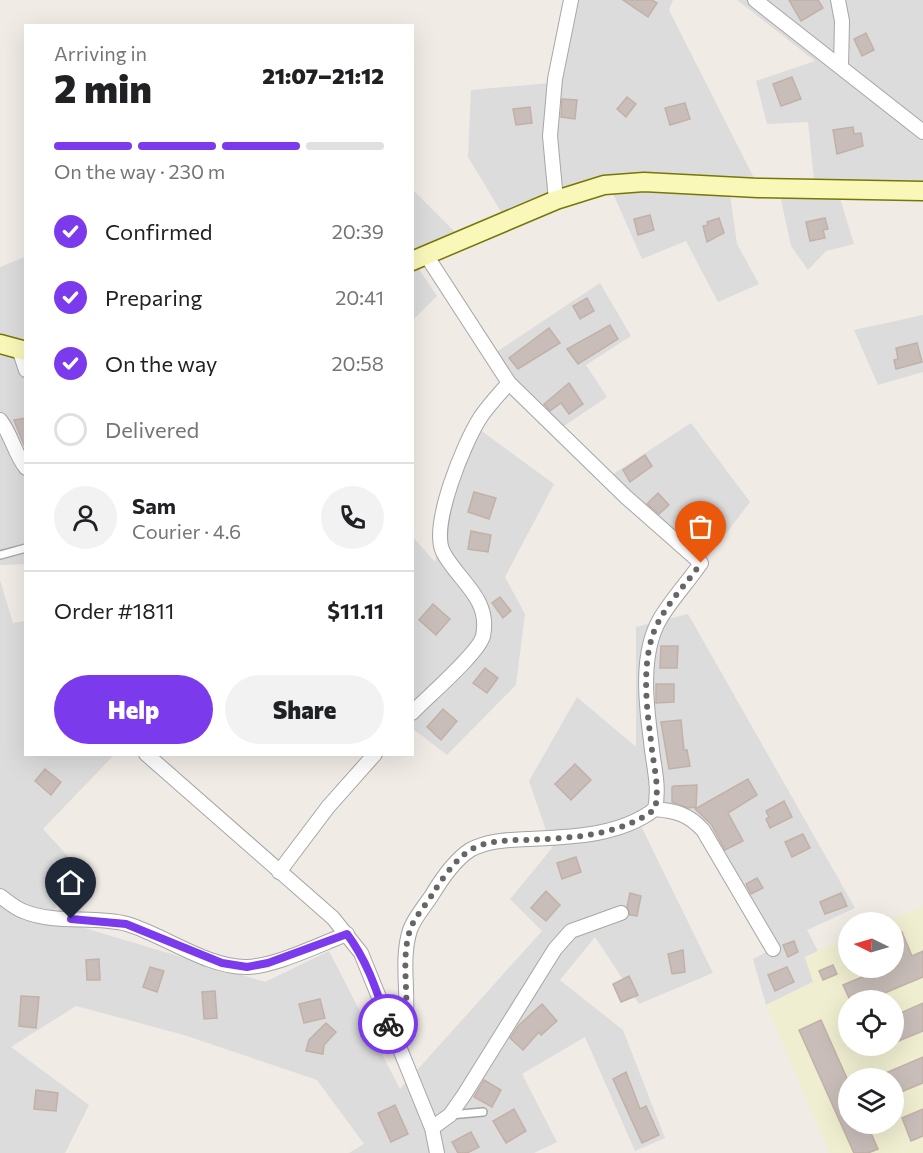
<!DOCTYPE html>
<html lang="en">
<head>
<meta charset="utf-8">
<style>
  body { margin:0; font-family:Commissioner,sans-serif; background:#f2f2f2; color:#202124; height:100vh; display:flex; flex-direction:column; font-size:22px; white-space:nowrap }
  * { box-sizing:border-box; margin:0 }
  p { font-size:20px; color:#757577 }
  .icon { flex:none; width:33px; height:33px; fill:none; stroke:currentColor; stroke-width:2; stroke-linecap:round; stroke-linejoin:round }
  .map { position:relative; flex:1; overflow:hidden }
  .drawer { position:absolute; left:24px; top:24px; width:390px; height:732px; display:flex; flex-direction:column; background:#fff; border-radius:0px; box-shadow:0 6px 24px #0002 }
  .drawer>* { flex:none }
  .needle { width:39px; rotate:275deg }
  .controls { position:absolute; left:838px; top:912px; display:grid; gap:12px }
  .controls a { display:grid; place-items:center; width:66px; height:66px; border-radius:50%; background:#fff; box-shadow:0 6px 24px #0002; font-size:30px }
  .pin { position:absolute; display:grid; place-items:center; width:51px; height:51px; color:#fff; margin:-62px -26px; border-radius:50% 50% 50% 0; rotate:-45deg; box-shadow:0 0 6px #0007 }
  .pin .icon { rotate:45deg }
  .courier { position:absolute; display:grid; place-items:center; width:60px; height:60px; margin:-30px; border:4px solid #7c3aed; border-radius:50%; background:#fff; color:#222; box-shadow:0 2px 8px #0007 }
  .headline em { font-style:normal; font-weight:800 }
  .headline div { display:flex; flex-direction:column-reverse }
  .headline { display:flex; align-items:center; justify-content:space-between; height:102px; padding:0 30px }
  h1 { font-size:39px; font-weight:800; line-height:45px }
  .bar { display:grid; grid-template-columns:repeat(4,1fr); gap:9px 6px; align-content:center; height:72px; padding:0 30px }
  .bar i { height:8px; border-radius:4px; background:#e0e0e0 }
  .bar .active { background:#7c3aed }
  .bar p { grid-column:span 4 }
  .line { display:flex; align-items:center; gap:15px; padding:0 30px; border-top:2px solid #e0e0e0 }
  .line div { flex:1 }
  .round { display:grid; place-items:center; flex:none; width:63px; height:63px; border-radius:32px; background:#f2f2f2 }
  ol { padding:0 30px; list-style:none }
  li { display:flex; align-items:center; gap:18px; height:66px }
  li p { margin-inline-start:auto }
  li .icon { padding:6px; border-radius:50%; background:#7c3aed; color:#fff; stroke-width:4 }
  li:last-child { color:#757577 }
  li i { width:33px; height:33px; border:3px solid #e0e0e0; border-radius:50% }
  .action { display:flex; gap:12px; margin-top:auto; padding:12px 30px }
  .action a { flex:1; height:69px; border-radius:36px; background:#7c3aed; color:#fff; font-size:24px; font-weight:800; line-height:69px; text-align:center }
  .action a+a { background:#f2f2f2; color:#202124 }
  .map>svg:first-child { display:block }
</style>
</head>
<body>
<div class="map">
<svg width="923" height="1153" viewBox="0 0 923 1153">
  <rect width="100%" height="100%" fill="#f0ebe5"/>
  <g fill="#dddcdc">
    <path d="M566 0H673L669 10 755 180H728L737 244 759 284 718 302 686 241 642 259 608 182 503 215 468 157 471 90 549 83Z"/>
    <path d="M737 0H923V200L839 195 854 244 826 251 808 270 791 246 777 181 814 180 808 122 767 124 756 81 815 61Z"/>
    <path d="M412 189 460 237 412 257Z"/>
    <path d="M25 257V564L0 565V267Z"/>
    <path d="M412 259 437 296 413 320H412Z"/>
    <path d="M600 283 631 336 586 365 607 397 558 430 489 357Z"/>
    <path d="M923 315V372L878 385 854 330Z"/>
    <path d="M691 423 750 502 701 566 607 478Z"/>
    <path d="M479 429 554 484 505 577 525 614 516 685 447 755 413 729 412 536 435 562 464 458Z"/>
    <path d="M0 580 13 623 25 621 26 754 114 755 43 829 75 864 51 918 265 982 329 951 400 1089 542 931 510 899 552 848 529 781 577 697 636 747V627L688 614 855 908 807 930 818 951 805 957 813 982 766 1005 753 959 768 951 700 830 661 812 641 826 713 973 639 1004 595 937 560 980 623 1030 665 1138 635 1151 585 1037 522 1074 557 1142 534 1153H349L364 1144 317 1080 184 1035 76 1006 11 1047 89 1105 65 1153H0Z"/>
  </g>
  <path fill="#efeed0" fill-rule="evenodd" d="M923 906V1153H830L766 1005 813 982 805 957 849 937V968H894V922H884ZM849 1000H894V1046H849ZM849 1078H894V1124H849Z"/>
  <g fill="#c8bdb8" stroke="#c2b1a7" stroke-width="1.5">
    <path d="M623 0H652L657 3 648 17Z"/>
    <path d="M789 0H818L823 8 801 21Z"/>
    <path d="M866 33 874 50 862 56 854 39Z"/>
    <path d="M792 77 801 99 781 106 773 84Z"/>
    <path d="M627 97 636 104 626 117 617 109Z"/>
    <path d="M562 99 577 100 575 119 561 117Z"/>
    <path d="M685 103 690 119 670 125 665 108Z"/>
    <path d="M530 107 532 123 516 125 513 109Z"/>
    <path d="M853 127 854 134 861 133 863 146 837 154 833 130Z"/>
    <path d="M650 215 654 230 638 235 634 219Z"/>
    <path d="M719 218 724 233 707 242 703 226 708 225 707 222Z"/>
    <path d="M825 218 828 229 823 230 825 238 810 241 806 222Z"/>
    <path d="M587 298 594 311 580 319 573 306Z"/>
    <path d="M610 325 618 339 578 364 567 349Z"/>
    <path d="M549 328 560 343 518 369 509 358Z"/>
    <path d="M917 343 922 362 896 369 894 360 898 359 896 348Z"/>
    <path d="M569 383 583 404 569 414 561 403 550 411 544 404Z"/>
    <path d="M26 418V450L14 420Z"/>
    <path d="M645 455 652 466 630 482 623 470Z"/>
    <path d="M474 492 496 498 489 519 468 512Z"/>
    <path d="M658 493 669 505 659 514 647 504Z"/>
    <path d="M692 528 700 535 692 543 685 537Z"/>
    <path d="M471 531 491 535 488 552 468 549Z"/>
    <path d="M500 597 511 611 503 618 492 603Z"/>
    <path d="M433 604 450 619 436 635 419 620Z"/>
    <path d="M661 646H678L677 668H660Z"/>
    <path d="M485 668 498 678 487 693 473 683Z"/>
    <path d="M656 684H674V702L656 703Z"/>
    <path d="M443 709 457 721 441 740 427 727Z"/>
    <path d="M681 720 684 750H687L690 766 669 769 661 722Z"/>
    <path d="M575 764 591 780 571 800 555 784Z"/>
    <path d="M45 769 61 782 51 795 35 781Z"/>
    <path d="M748 779 757 795 728 813 743 841 725 850 711 824 695 809Z"/>
    <path d="M697 785 696 807 688 808 672 802V787L674 786Z"/>
    <path d="M784 801 792 817 770 828 766 819 769 817 766 811Z"/>
    <path d="M803 834 810 848 792 857 785 842Z"/>
    <path d="M576 857 581 872 562 879 557 863Z"/>
    <path d="M757 878 763 888 751 894 746 884Z"/>
    <path d="M546 891 560 905 546 921 531 908Z"/>
    <path d="M630 893 641 896 637 916 630 915 627 907Z"/>
    <path d="M841 893 847 906 825 914 820 902Z"/>
    <path d="M902 932 912 956 923 951V977L868 1000H850L843 985 884 968H894V935Z"/>
    <path d="M794 941 798 952 788 957 783 945Z"/>
    <path d="M683 950 685 972 672 974 668 954Z"/>
    <path d="M99 959 100 980H87L86 960Z"/>
    <path d="M833 965 837 974 823 980 819 971Z"/>
    <path d="M150 967 164 971 157 992 143 987Z"/>
    <path d="M787 967 794 982 775 991 768 975Z"/>
    <path d="M629 976 638 995 621 1002 613 984Z"/>
    <path d="M215 991 217 1018 204 1019 202 992Z"/>
    <path d="M21 996 39 997 36 1028 19 1026Z"/>
    <path d="M320 999 325 1018 304 1023 299 1004Z"/>
    <path d="M923 1003V1031L894 1043V1016Z"/>
    <path d="M542 1004 557 1021 541 1035 539 1032 523 1050 510 1038 519 1025Z"/>
    <path d="M821 1020 849 1083V1124H867L878 1149 868 1153H854L799 1030Z"/>
    <path d="M326 1023 336 1032 324 1045 323 1054 306 1051 309 1040Z"/>
    <path d="M923 1057V1083L894 1095V1078H874Z"/>
    <path d="M626 1072 640 1109 646 1106 659 1135 642 1143 613 1079Z"/>
    <path d="M484 1080 501 1090 492 1107 474 1097Z"/>
    <path d="M36 1090 58 1093 56 1111 34 1109Z"/>
    <path d="M395 1105 408 1134 391 1142 378 1113Z"/>
    <path d="M514 1109 526 1131 506 1143 493 1121Z"/>
    <path d="M923 1109V1136L911 1141 902 1118Z"/>
    <path d="M471 1132 479 1147 467 1153H458L452 1142Z"/>
  </g>
  <g fill="none" stroke-linecap="round" stroke-linejoin="round">
    <defs>
      <g id="lane">
        <path d="M0 555 26 548"/>
        <path d="M450 1115 483 1112"/>
      </g>
      <g id="street">
        <path d="M755 0 923 132"/>
        <path d="M838 0 842 21 841 67"/>
        <path d="M556 200 550 136 555 79 571 0"/>
        <path d="M19 349 26 370"/>
        <path d="M0 420C12 435 14 453 26 468"/>
        <path d="M412 713C427 697 479 653 483 636 491 598 458 581 443 552 430 525 464 443 480 418 488 406 499 394 509 383"/>
        <path d="M146 754 333 918 361 953 432 1128 437 1153"/>
        <path d="M655 809C676 811 688 814 703 830L773 949"/>
        <path d="M279 872 328 807 375 754"/>
        <path d="M0 896C7 901 15 908 23 911 56 925 93 915 127 924 164 935 208 968 247 967 276 966 318 945 347 934"/>
        <path d="M399 1047C415 1009 398 968 410 930 414 918 425 906 432 895 441 880 455 860 470 850 488 840 509 840 528 839 571 837 620 836 655 809 660 785 653 765 651 741 646 704 640 653 660 619 671 600 688 582 701 563L626 497 509 383 426 255"/>
        <path d="M432 1128 450 1115 464 1095 555 949 571 931 621 913"/>
      </g>
      <g id="secondary">
        <path d="M412 261 556 200 604 185 644 182 758 188 923 191"/>
        <path d="M0 344 26 351"/>
      </g>
    </defs>
    <use href="#lane" stroke="#a6a6a6" stroke-width="10"/>
    <use href="#street" stroke="#a6a6a6" stroke-width="16"/>
    <use href="#secondary" stroke="#757804" stroke-width="21"/>
    <use href="#lane" stroke="#fff" stroke-width="7"/>
    <use href="#street" stroke="#fff" stroke-width="14"/>
    <use href="#secondary" stroke="#faf8b9" stroke-width="18"/>
  </g>
  <g fill="none" stroke-linecap="round" stroke-linejoin="round">
    <path stroke="#686664" stroke-width="6" stroke-dasharray="0 10.8" d="M388 1024 399 1047C415 1009 398 968 410 930 414 918 425 906 432 895 441 880 455 860 470 850 488 840 509 840 528 840 571 838 620 836 655 809 660 785 653 765 651 741 646 704 640 653 660 619 671 599 688 582 701 563"/>
    <path stroke="#7c3aed" stroke-width="8" d="M71 919 126 924 222 963 247 967 268 963 347 934C368 962 377 992 388 1024"/>
  </g>
</svg>
<div class="controls">
<a><svg class="needle" viewBox="-14 -14 28 28"><path d="M0-13l5 13h-10z" fill="#e53935"/><path d="M0 13l5-13h-10z" fill="#757577"/></svg></a>
<a><svg class="icon" aria-label="locate" viewBox="0 0 24 24"><circle cx="12" cy="12" r="6"/><path d="M12 2v4M12 18v4M2 12h4M18 12h4"/></svg></a>
<a><svg class="icon" aria-label="layers" viewBox="0 0 24 24"><path d="M12 4l9 5-9 5-9-5zM3 14l9 5 9-5"/></svg></a>
</div>
<div class="pin" style="left:701px;top:563px;background:#ea580c"><svg class="icon" aria-label="bag" viewBox="0 0 24 24"><path d="M5 8h14l-1 12H6zM9 8a3 3 0 0 1 6 0"/></svg></div>
<div class="pin" style="left:71px;top:919px;background:#1f2937"><svg class="icon" aria-label="home" viewBox="0 0 24 24"><path d="M3 11l9-7 9 7M6 9v11h12V9"/></svg></div>
<div class="courier" style="left:388px;top:1024px"><svg class="icon" aria-label="bike" viewBox="0 0 24 24"><circle cx="6" cy="16" r="4"/><circle cx="18" cy="16" r="4"/><path d="M6 16l4-8h5l3 8M10 8l3 8H6M13 5h3"/></svg></div>
<section class="drawer">
<div class="headline"><div><h1>2 min</h1><p>Arriving in</p></div><em>21:07–21:12</em></div>
<div class="bar"><i class="active"></i><i class="active"></i><i class="active"></i><i></i><p>On the way · 230 m</p></div>
<ol>
<li><svg class="icon" aria-label="check" viewBox="0 0 24 24"><path d="M5 12l5 5 9-10"/></svg>Confirmed<p>20:39</p></li>
<li><svg class="icon" aria-label="check" viewBox="0 0 24 24"><path d="M5 12l5 5 9-10"/></svg>Preparing<p>20:41</p></li>
<li><svg class="icon" aria-label="check" viewBox="0 0 24 24"><path d="M5 12l5 5 9-10"/></svg>On the way<p>20:58</p></li>
<li><i></i>Delivered</li>
</ol>
<div class="line" style="height:108px"><a class="round"><svg class="icon" aria-label="person" viewBox="0 0 24 24"><circle cx="12" cy="8" r="4"/><path d="M4 21q1-7 8-7t8 7"/></svg></a><div><b>Sam</b><p>Courier · 4.6</p></div><a class="round"><svg class="icon" aria-label="phone" viewBox="0 0 24 24"><path d="M5 4h4l2 5-3 2q2 4 5 5l2-3 5 2v4C11 20 4 13 5 4z"/></svg></a></div>
<div class="line" style="height:78px"><div>Order #1811</div><b>$11.11</b></div>
<div class="action"><a>Help</a><a>Share</a></div>
</section>
</div>
</body>
</html>
